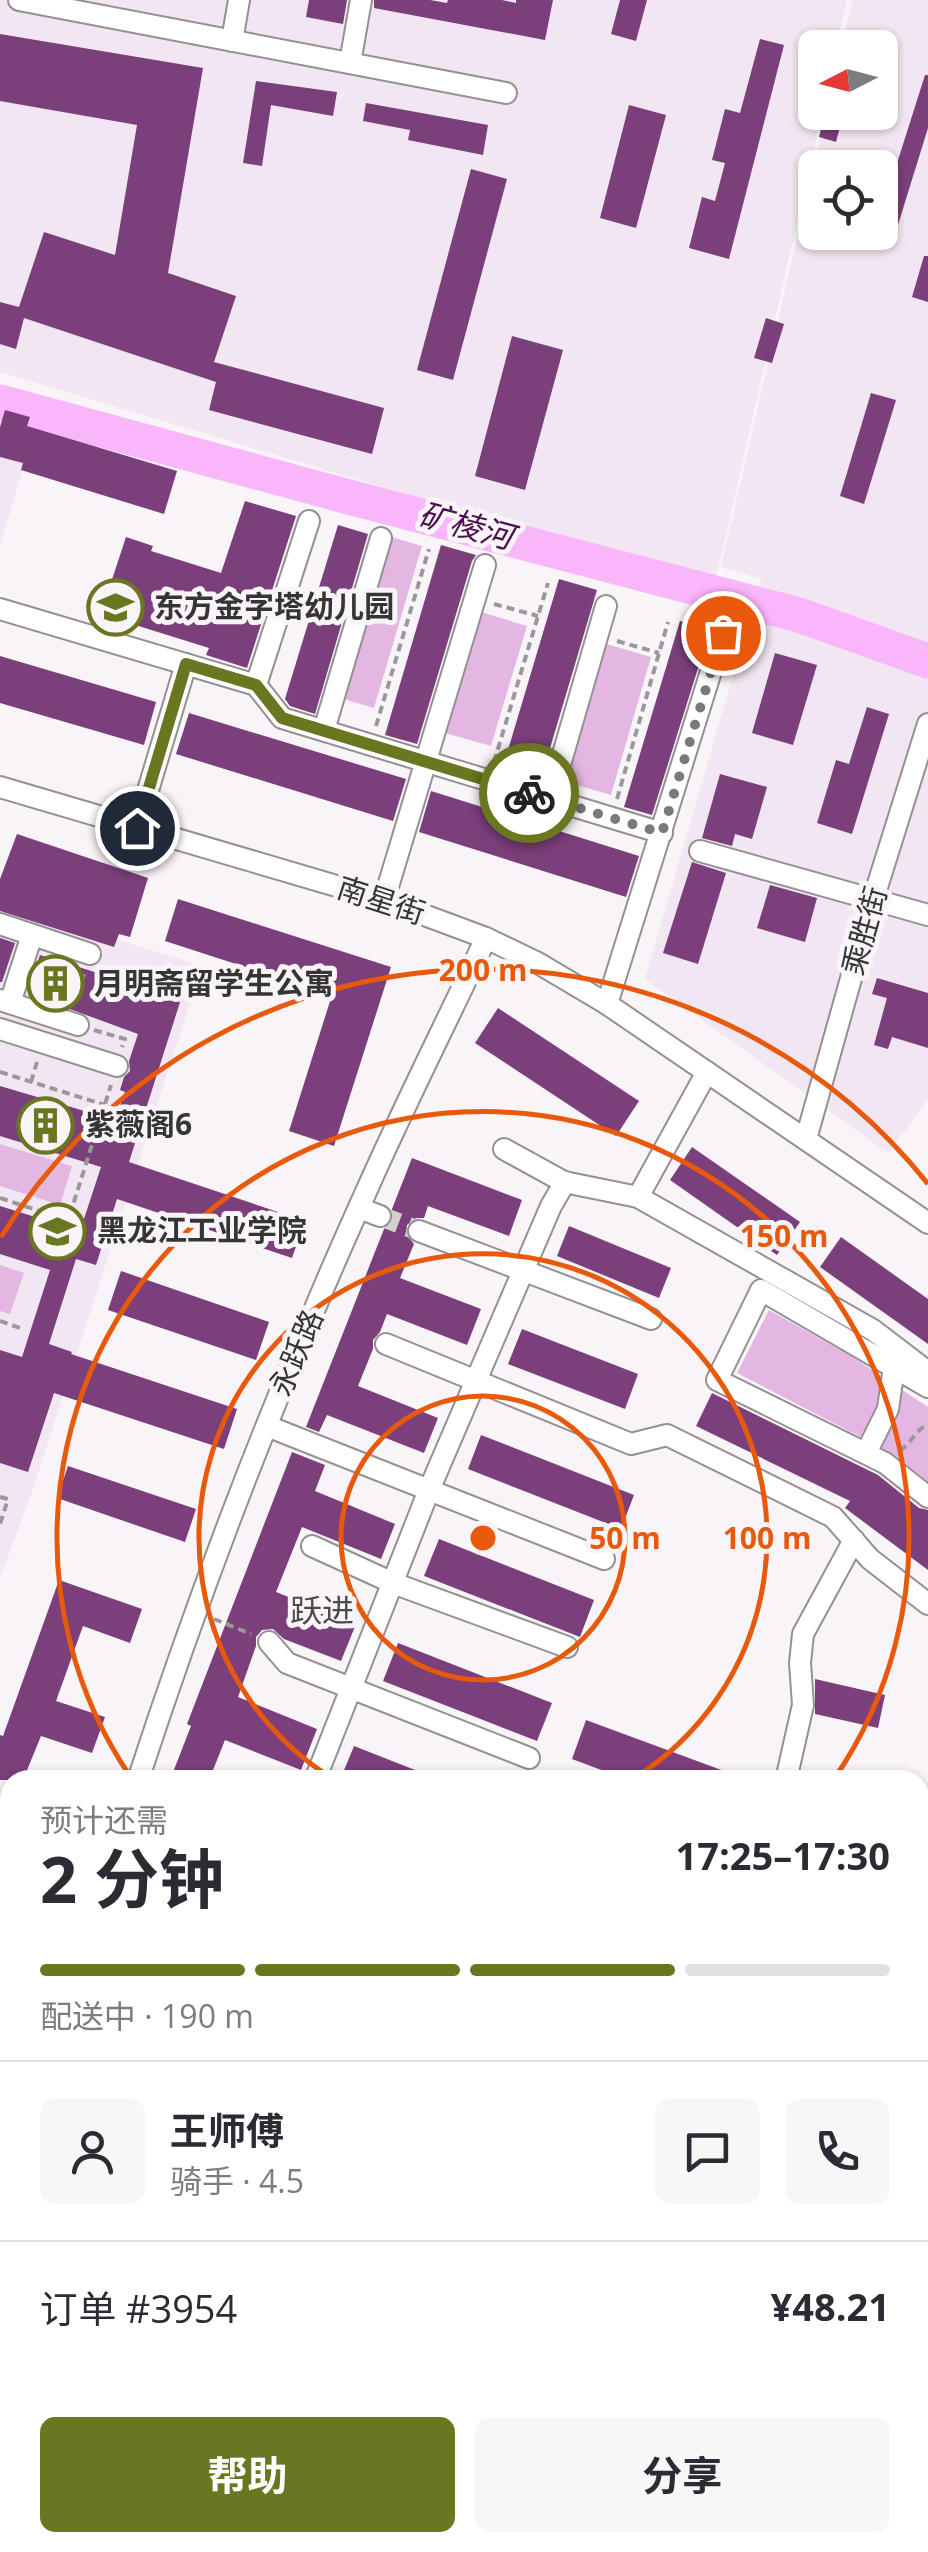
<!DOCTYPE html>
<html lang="zh">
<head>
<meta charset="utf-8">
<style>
  body { margin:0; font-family:"Open Sans","Noto Sans SC",sans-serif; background:#f7f7f7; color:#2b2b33; height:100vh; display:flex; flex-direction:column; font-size:38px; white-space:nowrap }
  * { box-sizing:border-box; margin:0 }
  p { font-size:32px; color:#7c7c81 }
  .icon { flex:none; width:55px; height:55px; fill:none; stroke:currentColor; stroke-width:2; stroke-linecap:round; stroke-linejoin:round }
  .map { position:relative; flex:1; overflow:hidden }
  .sheet { position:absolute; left:0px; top:1770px; width:930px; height:782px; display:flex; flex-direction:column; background:#fff; border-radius:30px 30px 0 0; box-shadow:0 2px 8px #0004 }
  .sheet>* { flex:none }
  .needle { width:65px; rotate:264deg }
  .buttons { position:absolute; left:798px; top:30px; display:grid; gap:20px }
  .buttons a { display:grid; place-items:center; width:100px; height:100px; border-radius:15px; background:#fff; box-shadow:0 2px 8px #0004; font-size:50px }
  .pin { position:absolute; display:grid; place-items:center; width:85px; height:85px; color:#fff; margin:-42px; border:5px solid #fff; border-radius:50%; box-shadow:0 2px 10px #0007 }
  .courier { position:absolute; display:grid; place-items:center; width:100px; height:100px; margin:-50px; border:8px solid #6b7621; border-radius:50%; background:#fff; color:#222; box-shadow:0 2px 12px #0007 }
  .summary em { font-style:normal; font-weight:700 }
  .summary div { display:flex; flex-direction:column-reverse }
  .summary { display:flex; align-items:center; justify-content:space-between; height:170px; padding:0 40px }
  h1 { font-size:65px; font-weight:700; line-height:75px }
  .bar { display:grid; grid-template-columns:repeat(4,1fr); gap:15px 10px; align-content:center; height:120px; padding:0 40px }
  .bar i { height:12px; border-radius:8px; background:#e1e1e2 }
  .bar .active { background:#6b7621 }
  .bar p { grid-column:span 4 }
  .line { display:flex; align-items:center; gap:25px; padding:0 40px; border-top:2px solid #e1e1e2 }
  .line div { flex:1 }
  .round { display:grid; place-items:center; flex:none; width:105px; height:105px; border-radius:15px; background:#f7f7f7 }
  .button { display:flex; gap:20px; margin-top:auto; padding:20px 40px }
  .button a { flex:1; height:115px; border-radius:15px; background:#6b7621; color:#fff; font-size:40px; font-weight:700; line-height:115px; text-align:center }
  .button a+a { background:#f7f7f7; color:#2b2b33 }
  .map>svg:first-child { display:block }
</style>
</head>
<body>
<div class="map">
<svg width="928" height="2552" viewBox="0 0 928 2552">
  <rect width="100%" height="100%" fill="#f9f4f8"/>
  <g fill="#f1e6f1" fill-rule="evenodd">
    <path d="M0 0H847L836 47 815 48V112L822 113 714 587 0 372Z"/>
    <path d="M853 0H928V1100L888 1153 645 979 761 579 721 567 826 113 880 112V48L841 47ZM815 168H880V232H815Z"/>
    <path d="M0 408 38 419 0 545Z"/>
    <path d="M0 903 202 966 31 1495 0 1578Z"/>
    <path d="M10 2284V2542H410V2552H0V2285Z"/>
  </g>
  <g fill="#e4b7e3">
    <path d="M388 536 422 546 374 708 340 698Z"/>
    <path d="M481 612 527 626 491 746 445 733Z"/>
    <path d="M603 643 651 657 611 795 563 781Z"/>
    <path d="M0 1144 72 1166 60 1205 0 1186Z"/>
    <path d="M0 1265 24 1273 10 1314 0 1311Z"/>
    <path d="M769 1310 851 1356 928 1407V1482L895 1455 737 1373Z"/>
    <path d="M10 2025V2143H0V2026Z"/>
    <rect x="0" y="2277" width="10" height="152"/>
  </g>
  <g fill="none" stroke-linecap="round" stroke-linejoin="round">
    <path stroke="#fab6fa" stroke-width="35" d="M0 402 345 496 799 615 928 661"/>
  </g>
  <g fill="#7b3f7c">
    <path d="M309 0H347L343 24 306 17Z"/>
    <path d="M374 0H430L447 3 448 0H502L516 3V0H553L545 40 374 8Z"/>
    <path d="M620 0H647L636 41 611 34Z"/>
    <path d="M0 34 203 68 168 273 236 296 214 362 384 408 372 454 209 410 216 382 24 318 16 349 0 344V302L19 307 44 232 115 255 137 125 0 101Z"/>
    <path d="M760 39 784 45 729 259 689 248 702 197 715 201 725 163 712 160 725 109 740 113Z"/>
    <path d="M925 75H928V128L893 241 880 236V217Z"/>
    <path d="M256 81 337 92 333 116 271 105 262 166 243 163Z"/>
    <path d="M366 103 488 125 483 155 408 140 410 130 363 121Z"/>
    <path d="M629 105 666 115 636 228 600 218Z"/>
    <path d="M825 112H844L836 142 819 137Z"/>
    <path d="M471 169 507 179 453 380 417 370Z"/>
    <path d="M924 256H928V302L912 297Z"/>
    <path d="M766 318 784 324 772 363 754 358Z"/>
    <path d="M512 336 563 350 525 490 475 476Z"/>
    <path d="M871 393 896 400 864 504 840 496Z"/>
    <path d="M5 410 30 417 27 426 177 471 164 514 21 470 23 463 0 457V427Z"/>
    <path d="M245 501 296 516 247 668 206 655 209 648 129 623 127 628 99 619 126 537 153 546 151 551 221 573Z"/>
    <path d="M338 525 368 534 315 714 290 706 285 699Z"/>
    <path d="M441 545 476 555 472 561 417 744 385 735Z"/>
    <path d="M559 579 597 590 540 782 502 770Z"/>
    <path d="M680 621 710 630 652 815 624 807Z"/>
    <path d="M775 653 817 665 793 745 752 733Z"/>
    <path d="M0 656 156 702 144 745 0 703Z"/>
    <path d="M867 707 889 714 852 834 817 823 836 760 849 764Z"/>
    <path d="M189 713 406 779 393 821 176 754Z"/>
    <path d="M720 774 767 787 752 839 735 834 732 846 702 838Z"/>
    <path d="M431 791 639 856 626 897 419 832Z"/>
    <path d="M17 834 148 878 130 937 119 934 114 947 0 911V879Z"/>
    <path d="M692 862 726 873 698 964 663 953Z"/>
    <path d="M770 885 817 898 805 942 757 928Z"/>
    <path d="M178 899 391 967 334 1146 289 1131 332 995 165 941Z"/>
    <path d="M0 938 15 943 2 982H0Z"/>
    <path d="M40 955 181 999 129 1162 305 1221 292 1258 117 1199 96 1265 76 1259 49 1344 72 1352 71 1354 237 1409 224 1449 54 1393 28 1472 0 1463V1350L22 1357 50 1270 0 1254V1206L80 1231 101 1167 0 1136V1086L115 1120 125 1092 120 1090 124 1077 130 1071 129 1061 138 1034 37 997 41 985 31 982Z"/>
    <path d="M877 978 928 993V1048L892 1037 888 1049 874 1045 887 998 872 994Z"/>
    <path d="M498 1008 639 1101 616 1136 475 1043Z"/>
    <path d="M692 1147 800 1222 777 1255 670 1180Z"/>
    <path d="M412 1158 522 1200 509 1236 428 1206 424 1218H416L407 1225 406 1234 414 1244 400 1278 481 1309 467 1345 387 1314 380 1332 373 1340V1349L358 1386 438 1418 424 1453 327 1415 319 1432 306 1427 384 1229 392 1222V1209Z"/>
    <path d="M569 1226 671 1268 659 1298 557 1256Z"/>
    <path d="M841 1237 928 1299V1344L820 1267Z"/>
    <path d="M121 1271 269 1322 256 1360 108 1310Z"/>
    <path d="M522 1329 638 1374 625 1409 508 1364Z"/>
    <path d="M712 1393 878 1475 919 1508 928 1510V1570L845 1508 850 1501 696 1426Z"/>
    <path d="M481 1435 634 1495 621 1529 468 1469Z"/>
    <path d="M292 1452 325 1465 315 1491 395 1524 381 1559 302 1527 276 1592 356 1624 341 1661 284 1639 273 1629 262 1630 256 1637V1646L238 1697 317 1729 301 1770 225 1740 209 1780H170L191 1726 187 1724Z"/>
    <path d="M68 1466 196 1509 185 1542 57 1498Z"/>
    <path d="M439 1539 594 1600 580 1637 424 1576Z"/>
    <path d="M59 1580 142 1609 130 1643 83 1626 56 1701 105 1717 92 1753 41 1736 23 1780H0V1735L3 1736Z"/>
    <path d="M398 1643 552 1703 537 1741 383 1681Z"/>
    <path d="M815 1679 885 1695 878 1728 815 1714Z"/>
    <path d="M586 1720 743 1778V1780H628L572 1759Z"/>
    <path d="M354 1746 438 1779V1780H340Z"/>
  </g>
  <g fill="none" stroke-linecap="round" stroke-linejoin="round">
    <path stroke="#d2ced1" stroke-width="20" stroke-dasharray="20 10" stroke-linecap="butt" d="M380 1216 419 1231"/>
    <defs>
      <g id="minor">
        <path d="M19 0 506 93"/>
        <path d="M232 41 239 0"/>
        <path d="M350 63 361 0"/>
        <path d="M0 609 256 685 282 718 662 833"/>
        <path d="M256 685 309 521"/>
        <path d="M324 730 381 538"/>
        <path d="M0 787 384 900 486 938 538 963 607 1004 928 1223"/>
        <path d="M550 799 606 606"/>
        <path d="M137 827 186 664"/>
        <path d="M700 851 928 915"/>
        <path d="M384 900 485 565"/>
        <path d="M0 924 90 954"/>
        <path d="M0 1000 78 1025"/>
        <path d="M10 1003 32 935"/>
        <path d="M607 1004 723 633"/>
        <path d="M0 1029 117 1066"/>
        <path d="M806 1139 873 900 928 724"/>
        <path d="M504 1149 564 1182 638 1197 707 1072"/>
        <path d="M638 1197 873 1330 928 1372"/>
        <path d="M359 1208 380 1216"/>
        <path d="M419 1231 651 1319"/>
        <path d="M386 1344 631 1444 667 1435 833 1517 870 1559 928 1604"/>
        <path d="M928 1387 761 1290 717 1380 885 1463 928 1497"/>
        <path d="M267 1426 604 1559"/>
        <path d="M866 1453 888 1409 894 1367"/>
        <path d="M312 1546 393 1583 567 1647"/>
        <path d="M269 1642 287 1663 529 1758"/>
        <path d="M138 1780C204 1578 281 1379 369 1185 406 1102 447 1021 486 938"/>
        <path d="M315 1780 429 1490 551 1206 565 1182"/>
        <path d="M786 1780 803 1705 800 1663 803 1634 854 1540"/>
        <path d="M920 2034H928"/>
        <path d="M0 2441H10"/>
        <path d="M284 2542 292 2552"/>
      </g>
      <g id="major">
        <path d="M0 2180H10"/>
        <path d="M0 2222 10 2223"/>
      </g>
      <g id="highway">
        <path d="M920 2187H928"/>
        <path d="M920 2227H928"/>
        <path d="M456 2542V2552"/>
        <path d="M482 2542V2552"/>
      </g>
    </defs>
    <use href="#minor" stroke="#949094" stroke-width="24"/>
    <use href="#major" stroke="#b074b0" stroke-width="29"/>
    <use href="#highway" stroke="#b074b0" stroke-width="31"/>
    <g stroke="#9b989a" stroke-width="4" stroke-dasharray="8 5" stroke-linecap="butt">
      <path d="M494 604 538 616"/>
      <path d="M617 641 659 653"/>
      <path d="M376 726 429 549"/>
      <path d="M494 762 548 583"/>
      <path d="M617 799 668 622"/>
      <path d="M74 1003 84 974"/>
      <path d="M94 1030 125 1039 122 1047"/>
      <path d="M0 1072 105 1105"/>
      <path d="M31 1082 37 1062"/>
      <path d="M0 1198 67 1220"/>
      <path d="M58 1252 111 1085"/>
      <path d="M0 1321 20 1328"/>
      <path d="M900 1451C911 1443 917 1429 928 1424"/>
      <path d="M0 1497 8 1499 0 1524"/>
      <path d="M214 1619 251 1634"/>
      <path d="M920 1921 928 1923"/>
      <path d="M0 2031 10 2030"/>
      <path d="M0 2059 7 2062 10 2067"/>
      <path d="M920 2092 928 2091"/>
      <path d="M0 2106 6 2108 8 2102"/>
      <path d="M920 2126 928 2120"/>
      <path d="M920 2253H928"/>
      <path d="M0 2385 10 2392"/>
      <path d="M0 2481 10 2476"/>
    </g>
    <use href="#minor" stroke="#fff" stroke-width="20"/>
    <use href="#major" stroke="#f7c0f7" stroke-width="25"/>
    <use href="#highway" stroke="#f196f2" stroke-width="28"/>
  </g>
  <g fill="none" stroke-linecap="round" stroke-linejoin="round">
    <path stroke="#7a787a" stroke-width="10" stroke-dasharray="0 18" d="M529 793 662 833 723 633"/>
    <path stroke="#6b7621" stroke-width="12" d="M137 828 186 664 256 685 282 718 529 793"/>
  </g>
  <g fill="none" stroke="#e8590c" stroke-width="5">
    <circle cx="483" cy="1538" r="142"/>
    <path d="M333 1779A284 284 0 1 1 633 1779"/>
    <path d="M132 1779A426 426 0 1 1 834 1779"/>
    <path d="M1 1237A568 568 0 0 1 928 1184"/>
  </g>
  <defs>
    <symbol id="school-ring" viewBox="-11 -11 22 22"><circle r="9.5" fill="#f9f4f8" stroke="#6b7621" stroke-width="1.5"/><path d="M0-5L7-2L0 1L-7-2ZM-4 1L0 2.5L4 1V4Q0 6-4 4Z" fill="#6b7621"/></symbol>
    <symbol id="building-ring" viewBox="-11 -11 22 22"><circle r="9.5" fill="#f9f4f8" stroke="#6b7621" stroke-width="1.5"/><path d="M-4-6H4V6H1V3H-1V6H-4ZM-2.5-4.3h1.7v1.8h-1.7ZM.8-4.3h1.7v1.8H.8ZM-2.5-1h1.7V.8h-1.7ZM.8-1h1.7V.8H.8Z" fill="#6b7621"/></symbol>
    <symbol id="university-ring" viewBox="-11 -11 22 22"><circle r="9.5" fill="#f9f4f8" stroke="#6b7621" stroke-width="1.5"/><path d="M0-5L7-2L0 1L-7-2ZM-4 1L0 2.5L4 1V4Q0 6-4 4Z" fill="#6b7621"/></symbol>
  </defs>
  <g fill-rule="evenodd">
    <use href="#school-ring" x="84" y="576" width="63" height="63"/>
    <use href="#building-ring" x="24" y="952" width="63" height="63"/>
    <use href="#building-ring" x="14" y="1094" width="63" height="63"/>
    <use href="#university-ring" x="26" y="1200" width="63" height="63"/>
  </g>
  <g text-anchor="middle" stroke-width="10" stroke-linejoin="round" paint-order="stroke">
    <g font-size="30" font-weight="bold" fill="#363536" stroke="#f9f4f8" text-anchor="start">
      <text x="154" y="617">东方金字塔幼儿园</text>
      <text x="94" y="994">月明斋留学生公寓</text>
      <text x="85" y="1135">紫薇阁6</text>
      <text x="97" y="1241">黑龙江工业学院</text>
    </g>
    <g font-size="30" fill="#363536" stroke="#f9f4f8">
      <text transform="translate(381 901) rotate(18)" y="10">南星街</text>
      <text transform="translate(865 931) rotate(-74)" y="10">乘胜街</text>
      <text transform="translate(297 1353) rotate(-67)" y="10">永跃路</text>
    </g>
    <g font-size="32" font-style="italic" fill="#4b104d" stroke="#f9f4f8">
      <text transform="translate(466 526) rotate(15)" y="11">矿棱河</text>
    </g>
    <g font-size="32" fill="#4d4a4d" stroke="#f9f4f8">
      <text x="322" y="1622">跃进</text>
    </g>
  </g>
  <circle cx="483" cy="1538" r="15" fill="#e8590c" stroke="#f9f4f8" stroke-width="5"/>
  <g font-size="30" text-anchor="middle" font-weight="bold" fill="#e8590c" stroke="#f9f4f8" stroke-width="10" stroke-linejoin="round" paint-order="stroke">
    <text x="483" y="981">200 m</text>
    <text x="784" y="1247">150 m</text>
    <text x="625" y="1549">50 m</text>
    <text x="767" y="1549">100 m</text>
  </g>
</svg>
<div class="buttons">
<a><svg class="needle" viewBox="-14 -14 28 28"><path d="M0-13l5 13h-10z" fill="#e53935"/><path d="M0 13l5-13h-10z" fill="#7c7c81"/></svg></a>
<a><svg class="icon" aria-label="locate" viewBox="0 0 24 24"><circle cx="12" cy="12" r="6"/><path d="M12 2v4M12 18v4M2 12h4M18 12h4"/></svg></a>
</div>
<div class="pin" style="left:723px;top:633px;background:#ea580c"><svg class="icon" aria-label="bag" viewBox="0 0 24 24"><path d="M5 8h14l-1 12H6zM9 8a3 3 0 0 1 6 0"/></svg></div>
<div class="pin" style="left:137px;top:828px;background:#1f2937"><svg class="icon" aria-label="home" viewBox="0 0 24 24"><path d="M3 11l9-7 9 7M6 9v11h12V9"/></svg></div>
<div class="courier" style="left:529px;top:793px"><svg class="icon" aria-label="bike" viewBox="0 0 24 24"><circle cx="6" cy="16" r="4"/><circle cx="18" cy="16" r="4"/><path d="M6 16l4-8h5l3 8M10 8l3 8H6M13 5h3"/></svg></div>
<section class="sheet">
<div class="summary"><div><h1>2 分钟</h1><p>预计还需</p></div><em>17:25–17:30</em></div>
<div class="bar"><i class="active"></i><i class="active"></i><i class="active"></i><i></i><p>配送中 · 190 m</p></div>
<div class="line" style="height:180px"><a class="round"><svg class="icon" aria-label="person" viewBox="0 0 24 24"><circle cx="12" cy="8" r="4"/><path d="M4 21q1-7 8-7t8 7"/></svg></a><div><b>王师傅</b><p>骑手 · 4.5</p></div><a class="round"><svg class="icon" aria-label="chat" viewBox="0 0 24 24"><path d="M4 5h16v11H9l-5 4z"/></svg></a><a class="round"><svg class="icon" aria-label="phone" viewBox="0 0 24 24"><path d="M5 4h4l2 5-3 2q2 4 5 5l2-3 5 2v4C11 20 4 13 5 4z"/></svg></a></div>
<div class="line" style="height:130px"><div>订单 #3954</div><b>¥48.21</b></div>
<div class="button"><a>帮助</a><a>分享</a></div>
</section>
</div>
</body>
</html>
